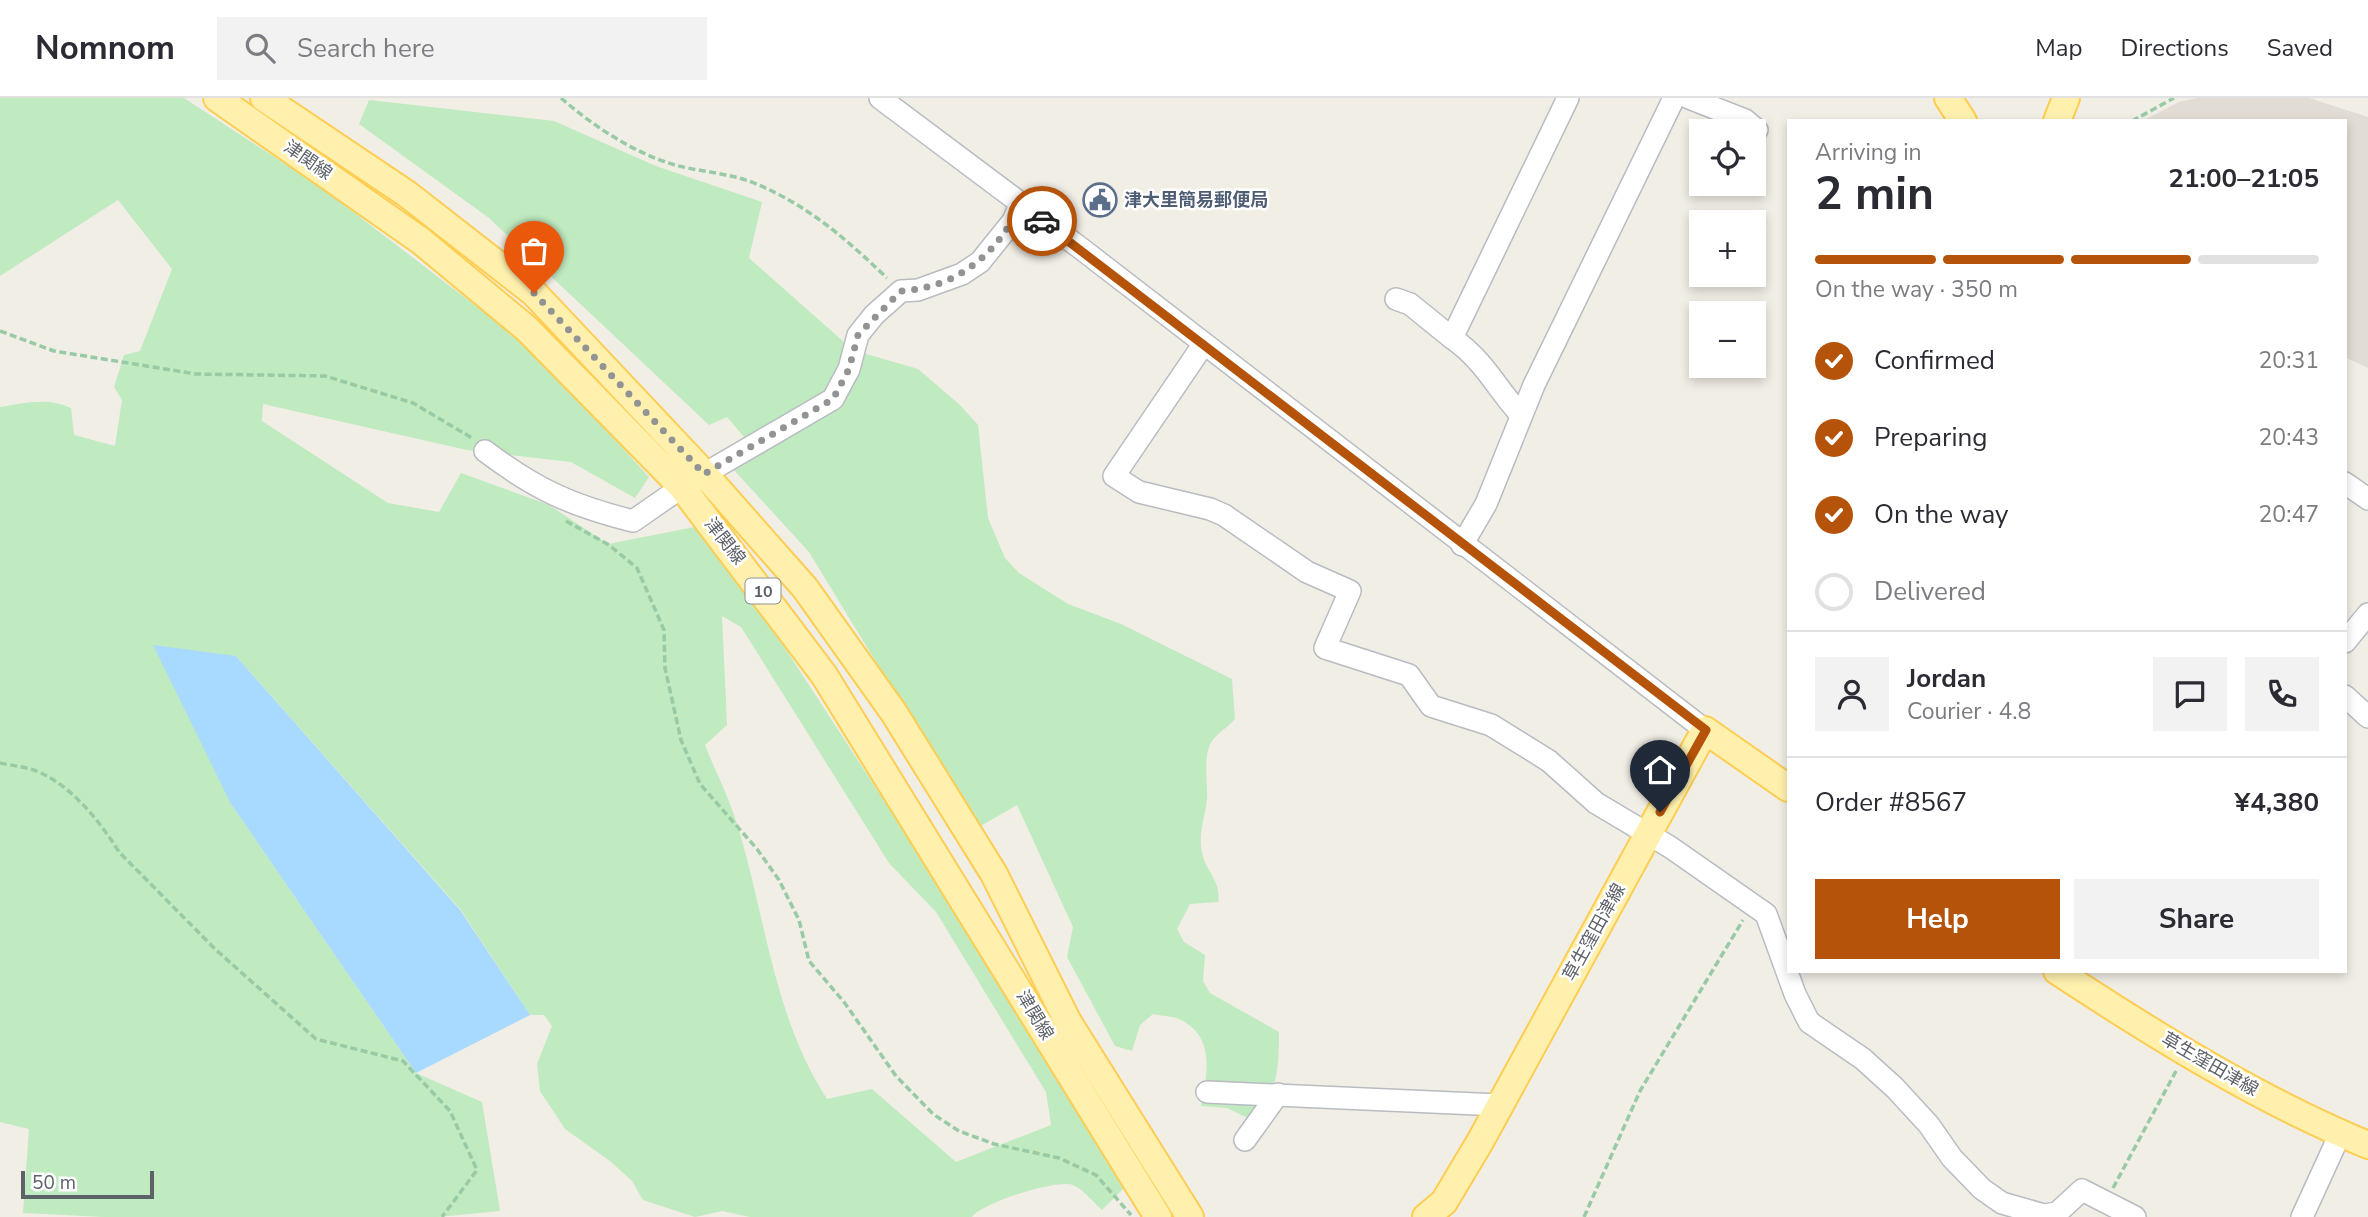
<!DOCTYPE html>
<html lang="en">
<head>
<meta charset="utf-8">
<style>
  body { margin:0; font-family:"Nunito Sans","Noto Sans JP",sans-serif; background:#f2f2f3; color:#2b2b33; height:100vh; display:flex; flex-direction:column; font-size:26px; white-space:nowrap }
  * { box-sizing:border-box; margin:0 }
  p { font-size:23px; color:#7c7c81 }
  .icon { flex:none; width:38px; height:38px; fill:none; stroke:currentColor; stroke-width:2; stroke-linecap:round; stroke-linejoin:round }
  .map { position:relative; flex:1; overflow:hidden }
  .sheet { position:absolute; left:1787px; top:21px; width:560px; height:854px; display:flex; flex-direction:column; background:#fff; border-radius:0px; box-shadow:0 4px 10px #0003 }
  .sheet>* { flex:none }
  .fabs { position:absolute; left:1689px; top:21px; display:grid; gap:14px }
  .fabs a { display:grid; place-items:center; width:77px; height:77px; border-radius:0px; background:#fff; box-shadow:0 4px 10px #0003; font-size:35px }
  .scale { position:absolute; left:21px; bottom:18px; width:133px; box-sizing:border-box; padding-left:7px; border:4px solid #5d6268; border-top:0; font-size:19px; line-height:24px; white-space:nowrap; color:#5d6268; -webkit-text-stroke:5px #fff; paint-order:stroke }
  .pin { position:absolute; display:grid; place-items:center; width:60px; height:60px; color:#fff; margin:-72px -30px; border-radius:50% 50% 50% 0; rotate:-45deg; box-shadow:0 0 7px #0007 }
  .pin .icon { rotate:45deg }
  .courier { position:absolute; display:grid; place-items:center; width:70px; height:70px; margin:-35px; border:5px solid #b45309; border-radius:50%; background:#fff; color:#222; box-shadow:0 2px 9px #0007 }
  .head em { font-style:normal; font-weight:700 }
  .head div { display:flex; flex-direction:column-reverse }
  .head { display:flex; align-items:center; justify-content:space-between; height:119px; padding:0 28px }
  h1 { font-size:46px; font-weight:700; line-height:52px }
  .bar { display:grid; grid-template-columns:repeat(4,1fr); gap:10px 7px; align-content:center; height:84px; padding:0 28px }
  .bar i { height:9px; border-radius:5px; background:#e1e1e2 }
  .bar .on { background:#b45309 }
  .bar p { grid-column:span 4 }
  .line { display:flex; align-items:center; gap:18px; padding:0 28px; border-top:2px solid #e1e1e2 }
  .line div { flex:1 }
  .round { display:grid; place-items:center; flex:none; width:74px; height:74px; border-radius:0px; background:#f2f2f3 }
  ol { padding:0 28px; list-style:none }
  li { display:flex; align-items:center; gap:21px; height:77px }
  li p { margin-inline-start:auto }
  li .icon { padding:7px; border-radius:50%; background:#b45309; color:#fff; stroke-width:4 }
  li:last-child { color:#7c7c81 }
  li i { width:38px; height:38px; border:4px solid #e1e1e2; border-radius:50% }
  .action { display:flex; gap:14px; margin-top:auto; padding:14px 28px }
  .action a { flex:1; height:80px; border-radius:0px; background:#b45309; color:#fff; font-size:28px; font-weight:700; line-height:80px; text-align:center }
  .action a+a { background:#f2f2f3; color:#2b2b33 }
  header { display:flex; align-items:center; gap:42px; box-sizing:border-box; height:98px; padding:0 35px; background:#fff; border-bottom:2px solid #e1e1e2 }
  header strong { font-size:33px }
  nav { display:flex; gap:38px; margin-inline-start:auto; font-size:24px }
  .search { width:490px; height:63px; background:#f2f2f3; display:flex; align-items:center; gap:18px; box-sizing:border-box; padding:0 24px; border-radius:0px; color:#7c7c81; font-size:26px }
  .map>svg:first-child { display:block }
</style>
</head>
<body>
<header>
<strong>Nomnom</strong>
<div class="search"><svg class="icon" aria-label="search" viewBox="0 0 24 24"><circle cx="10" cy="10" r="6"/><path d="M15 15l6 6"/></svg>Search here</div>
<nav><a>Map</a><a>Directions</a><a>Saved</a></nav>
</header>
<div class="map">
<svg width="2368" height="1119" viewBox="0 0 2368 1119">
  <rect width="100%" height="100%" fill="#f1eee6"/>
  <path fill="#e1ddd5" d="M2197 0H2309L2368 19V270L2345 259V23H2142L2179 4Z"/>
  <g fill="#c0eac0" fill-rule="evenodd">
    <path d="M0 0H184L322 90 532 251 649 379 635 400 571 364 467 352 263 306 262 323 388 405 439 414 461 375 549 407 608 446 705 427 950 804 1124 1090 1102 1112C1094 1105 1083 1091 1073 1087 1056 1081 982 1105 972 1119H750L722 1113 695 1119 643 1102 632 1083 610 1063 565 1031 540 993 537 966 552 928 544 917H530L460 811 236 558 231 706 416 975 482 1004 500 1113 438 1119H103L23 1115 29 1031 0 1024V309C25 305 47 299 71 310L74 337 115 348 122 302 114 289 124 257 140 253 172 171 118 102 0 178ZM722 518 741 529 889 765 936 814 1046 994 1051 1027 956 1064 872 991 827 1001C773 918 766 819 737 726 729 699 715 673 705 647L727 627Z"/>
    <path d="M369 2 554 23 656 68 762 104 749 160 853 252 918 271 960 307 978 327 988 420 1005 460 1019 475 1068 506 1121 526 1232 581 1235 621C1227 631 1215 635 1210 647 1203 662 1208 685 1207 701 1205 720 1198 735 1202 754 1205 773 1222 783 1218 804L1190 806 1177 831 1184 844 1205 857 1203 883 1210 895 1279 934C1279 967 1278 997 1254 1023L1227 1010 1201 1008C1207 977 1216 940 1181 922 1174 918 1161 918 1153 916L1140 927 1132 953 1115 948 1067 859 1073 829 1017 707 977 730 809 454 733 371 744 339 727 319 709 327 489 120 359 26Z"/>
  </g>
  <path fill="#a8d9ff" d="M153 547 236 558 460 812 530 917 416 975 231 706Z"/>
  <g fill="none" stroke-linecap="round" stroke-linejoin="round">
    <defs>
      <g id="minor">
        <path d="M880 0 1083 152 1705 632"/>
        <path d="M1689 0 1745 22 1757 32"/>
        <path d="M1396 201 1410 206 1452 240"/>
        <path d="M1203 247 1114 378 1139 394 1210 411 1224 417 1307 474 1350 493 1325 550 1409 577 1431 608 1491 627 1549 663 1596 705 1670 749 1766 816 1795 896 1809 924 1863 961 1895 990 1929 1027 1952 1060 1982 1091 2002 1105 2044 1117 2057 1115 2082 1092 2135 1119"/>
        <path d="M1521 317C1495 289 1486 264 1452 240L1568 0"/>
        <path d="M485 353C535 391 572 408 633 423L682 389 833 301 849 271 858 237 874 217 901 193 918 192 962 176 980 164 1013 123 1020 107"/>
        <path d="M2345 385 2368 401"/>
        <path d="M1462 447 1486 406 1534 287 1674 0"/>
        <path d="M2345 544 2368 516"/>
        <path d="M2345 598 2368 619"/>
        <path d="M1207 994 1499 1007"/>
        <path d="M1245 1042 1278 996"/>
        <path d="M2302 1119 2340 1036"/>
      </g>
      <g id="major">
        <path d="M217 0 421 143 527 231 682 389 824 577 1158 1119"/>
        <path d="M264 0 407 96 534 195 699 370 805 490 894 615 994 776 1068 924 1190 1119"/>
        <path d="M1948 0 1963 23"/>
        <path d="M2057 23 2066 0"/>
        <path d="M2057 873C2156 938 2259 1002 2368 1047"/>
        <path d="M1426 1119 1444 1104 1481 1042 1705 632 1788 690"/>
      </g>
    </defs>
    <use href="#minor" stroke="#b8bcc0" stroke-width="24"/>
    <use href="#major" stroke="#fecd52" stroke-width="30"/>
    <g stroke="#97caa5" stroke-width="3.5" stroke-dasharray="7 3.5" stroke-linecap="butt">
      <path d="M561 0C593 28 634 55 675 67 701 74 729 75 754 85 808 107 846 141 887 180"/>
      <path d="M2132 23 2174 0"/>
      <path d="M0 233 54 253 196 276 325 278 413 305 472 340"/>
      <path d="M566 423 609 447 637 470 664 532 665 570 681 642 700 686 757 751 779 782 799 822 809 863 844 904 896 978 933 1016 959 1033 994 1046 1059 1060 1096 1077 1131 1117"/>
      <path d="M0 665C14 668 30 669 43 676 74 691 101 725 119 754L215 851 316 941 403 963 450 1013 477 1072 442 1119"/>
      <path d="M2113 1090 2176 973"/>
      <path d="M1584 1119 1640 993 1743 822"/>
    </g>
    <use href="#minor" stroke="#fff" stroke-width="21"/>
    <use href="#major" stroke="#fff1ad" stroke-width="26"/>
  </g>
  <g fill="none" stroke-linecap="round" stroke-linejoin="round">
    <path stroke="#919394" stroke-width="7" stroke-dasharray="0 12.6" d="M534 195 704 376 833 301 849 271 858 237 901 193C956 190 998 156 1020 107L1042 123"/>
    <path stroke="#b45309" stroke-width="9" d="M1042 123 1706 632 1660 714"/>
  </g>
  <defs>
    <symbol id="civic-ring" viewBox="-11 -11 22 22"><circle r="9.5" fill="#fff" stroke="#5c6f8a" stroke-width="1.5"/><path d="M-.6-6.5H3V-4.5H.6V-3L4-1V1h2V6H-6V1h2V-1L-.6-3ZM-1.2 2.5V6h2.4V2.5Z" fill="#5c6f8a"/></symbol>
  </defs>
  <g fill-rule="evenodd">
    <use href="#civic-ring" x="1081" y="83" width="38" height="38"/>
  </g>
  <g text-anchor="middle" stroke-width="5" stroke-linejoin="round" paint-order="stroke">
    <rect fill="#fff" stroke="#8e9195" stroke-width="2" x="745.5" y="480.5" width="35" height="25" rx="5"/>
    <g font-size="16" font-weight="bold" fill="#5d6268">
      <text x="763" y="499">10</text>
    </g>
    <g font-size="18" fill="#5d6268" stroke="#fff">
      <text transform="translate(308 62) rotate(35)" y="6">津関線</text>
      <text transform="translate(725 443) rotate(52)" y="6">津関線</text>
      <text transform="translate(1594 834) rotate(-61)" y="6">草生窪田津線</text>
      <text transform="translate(1035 917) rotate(59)" y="6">津関線</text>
      <text transform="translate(2210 966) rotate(30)" y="6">草生窪田津線</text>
    </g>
    <g font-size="18" font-weight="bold" fill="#4e5e75" stroke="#fff" text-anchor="start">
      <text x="1124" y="108">津大里簡易郵便局</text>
    </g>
  </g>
</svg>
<div class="fabs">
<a><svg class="icon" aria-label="locate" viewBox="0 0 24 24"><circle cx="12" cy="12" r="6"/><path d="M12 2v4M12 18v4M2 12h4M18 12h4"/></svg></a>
<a>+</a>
<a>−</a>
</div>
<div class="scale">50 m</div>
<div class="pin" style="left:534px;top:195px;background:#ea580c"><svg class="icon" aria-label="bag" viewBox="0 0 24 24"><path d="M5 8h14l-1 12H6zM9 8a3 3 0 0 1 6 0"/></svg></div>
<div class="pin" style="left:1660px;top:714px;background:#1f2937"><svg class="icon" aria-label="home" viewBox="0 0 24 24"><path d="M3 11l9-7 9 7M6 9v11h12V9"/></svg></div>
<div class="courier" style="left:1042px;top:123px"><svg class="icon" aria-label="car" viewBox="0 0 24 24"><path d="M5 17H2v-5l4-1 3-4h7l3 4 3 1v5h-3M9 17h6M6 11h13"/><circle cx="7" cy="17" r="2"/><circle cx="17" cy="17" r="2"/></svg></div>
<section class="sheet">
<div class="head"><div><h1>2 min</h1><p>Arriving in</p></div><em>21:00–21:05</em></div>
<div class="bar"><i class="on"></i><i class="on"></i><i class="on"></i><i></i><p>On the way · 350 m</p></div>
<ol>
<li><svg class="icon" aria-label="check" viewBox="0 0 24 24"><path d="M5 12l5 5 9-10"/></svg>Confirmed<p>20:31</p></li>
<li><svg class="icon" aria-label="check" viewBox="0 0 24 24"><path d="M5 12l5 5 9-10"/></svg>Preparing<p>20:43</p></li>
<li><svg class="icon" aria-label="check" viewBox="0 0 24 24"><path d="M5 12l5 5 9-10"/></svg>On the way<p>20:47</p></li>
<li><i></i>Delivered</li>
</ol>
<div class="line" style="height:126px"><a class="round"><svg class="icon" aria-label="person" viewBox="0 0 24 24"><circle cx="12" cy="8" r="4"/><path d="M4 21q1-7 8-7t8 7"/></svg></a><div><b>Jordan</b><p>Courier · 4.8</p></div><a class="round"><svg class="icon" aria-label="chat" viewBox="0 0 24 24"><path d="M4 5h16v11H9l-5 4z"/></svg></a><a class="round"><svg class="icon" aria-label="phone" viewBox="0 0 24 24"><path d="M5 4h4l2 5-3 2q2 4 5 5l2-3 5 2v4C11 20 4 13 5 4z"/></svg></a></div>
<div class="line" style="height:91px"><div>Order #8567</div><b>¥4,380</b></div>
<div class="action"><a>Help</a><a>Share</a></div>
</section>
</div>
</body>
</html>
